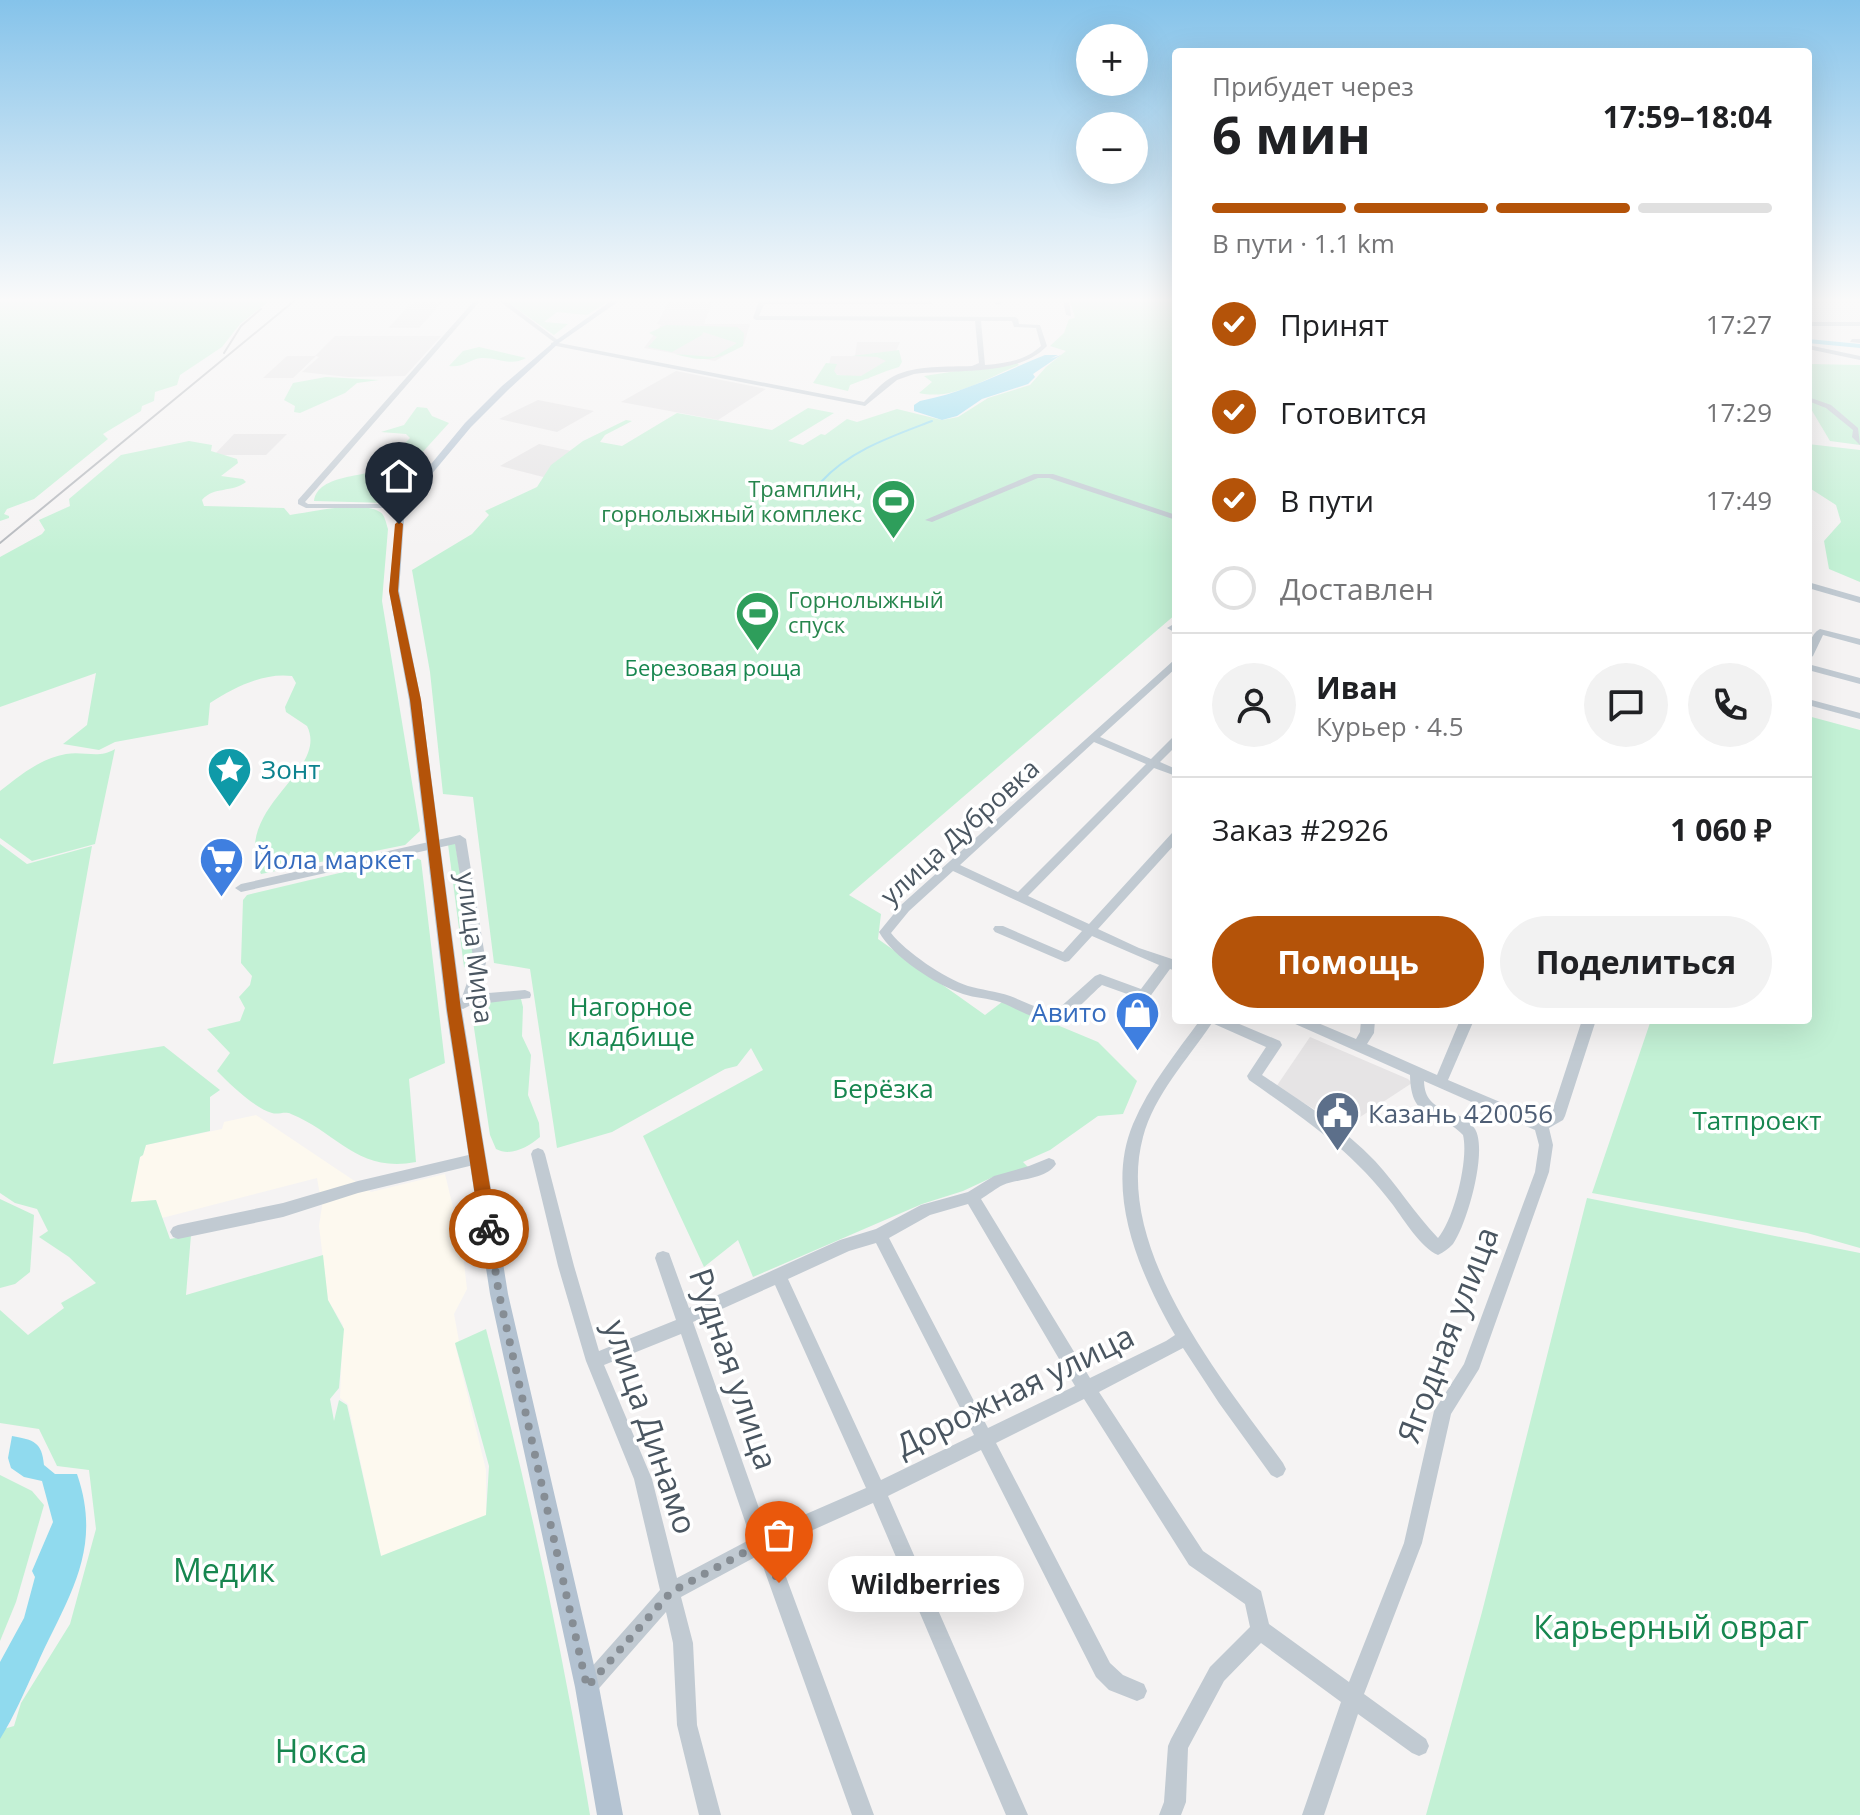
<!DOCTYPE html>
<html lang="ru">
<head>
<meta charset="utf-8">
<style>
  body { margin:0; font-family:"Open Sans",sans-serif; background:#f2f2f2; color:#202124; height:100vh; display:flex; flex-direction:column; font-size:30px; white-space:nowrap }
  * { box-sizing:border-box; margin:0 }
  p { font-size:26px; color:#757577 }
  .icon { flex:none; width:44px; height:44px; fill:none; stroke:currentColor; stroke-width:2; stroke-linecap:round; stroke-linejoin:round }
  .map { position:relative; flex:1; overflow:hidden }
  .side { position:absolute; left:1172px; top:48px; width:640px; height:976px; display:flex; flex-direction:column; background:#fff; border-radius:8px; box-shadow:0 8px 32px #0002 }
  .side>* { flex:none }
  .fabs { position:absolute; left:1076px; top:24px; display:grid; gap:16px }
  .fabs a { display:grid; place-items:center; width:72px; height:72px; border-radius:50%; background:#fff; box-shadow:0 8px 32px #0002; font-size:40px }
  .pin { position:absolute; display:grid; place-items:center; width:68px; height:68px; color:#fff; margin:-82px -34px; border-radius:50% 50% 50% 0; rotate:-45deg; box-shadow:0 0 8px #0007 }
  .pin .icon { rotate:45deg }
  .courier { position:absolute; display:grid; place-items:center; width:80px; height:80px; margin:-40px; border:6px solid #b45309; border-radius:50%; background:#fff; color:#222; box-shadow:0 2px 10px #0007 }
  .bubble { position:absolute; height:56px; border-radius:28px; background:#fff; box-shadow:0 8px 32px #0002; font-size:26px; font-weight:700; line-height:56px; text-align:center }
  .head em { font-style:normal; font-weight:700 }
  .head div { display:flex; flex-direction:column-reverse }
  .head { display:flex; align-items:center; justify-content:space-between; height:136px; padding:0 40px }
  h1 { font-size:52px; font-weight:700; line-height:60px }
  .bar { display:grid; grid-template-columns:repeat(4,1fr); gap:12px 8px; align-content:center; height:96px; padding:0 40px }
  .bar i { height:10px; border-radius:6px; background:#e0e0e0 }
  .bar .active { background:#b45309 }
  .bar p { grid-column:span 4 }
  .line { display:flex; align-items:center; gap:20px; padding:0 40px; border-top:2px solid #e0e0e0 }
  .line div { flex:1 }
  .round { display:grid; place-items:center; flex:none; width:84px; height:84px; border-radius:42px; background:#f2f2f2 }
  ol { padding:0 40px; list-style:none }
  li { display:flex; align-items:center; gap:24px; height:88px }
  li p { margin-inline-start:auto }
  li .icon { padding:8px; border-radius:50%; background:#b45309; color:#fff; stroke-width:4 }
  li:last-child { color:#757577 }
  li i { width:44px; height:44px; border:4px solid #e0e0e0; border-radius:50% }
  .action { display:flex; gap:16px; margin-top:auto; padding:16px 40px }
  .action a { flex:1; height:92px; border-radius:48px; background:#b45309; color:#fff; font-size:32px; font-weight:700; line-height:92px; text-align:center }
  .action a+a { background:#f2f2f2; color:#202124 }
  .map>svg:first-child { display:block }
</style>
</head>
<body>
<div class="map">
<svg width="1860" height="1815" viewBox="0 0 1860 1815">
  <rect width="100%" height="100%" fill="#f5f3f3"/>
  <path fill="#fdf9ef" d="M256 1115 371 1192 445 1174 462 1245 467 1289 454 1314 459 1341 455 1344 486 1470V1516L381 1556 348 1404 340 1398 343 1325 328 1300 319 1226 322 1206 317 1178 162 1218 156 1200 130 1202 140 1157 143 1155 146 1145 222 1129 224 1122Z"/>
  <g fill="#e6e4e5">
    <path d="M414 301H443L419 328H388Z"/>
    <path d="M669 301 712 302 704 324H750L744 344 715 361 644 348 661 325 657 324Z"/>
    <path d="M335 336H441L405 376 348 377 302 372 319 357 316 356 293 378H263L287 356H315Z"/>
    <path d="M857 342H900L893 358 868 379 827 373 831 356H855Z"/>
    <path d="M676 371 766 389 718 420 621 402Z"/>
    <path d="M538 400 594 411 557 432 499 419Z"/>
    <path d="M234 434H287L266 455H214Z"/>
    <path d="M539 444 599 457 559 481 500 466Z"/>
    <path d="M1310 1037 1408 1079 1412 1083 1354 1121 1333 1120 1276 1087Z"/>
  </g>
  <g fill="#c3f1d5">
    <path d="M0 301H269L240 324 222 347 180 375 177 385 155 392 154 401 142 406 141 411 103 434 108 439 34 499 7 509 4 514 9 516V518L0 521Z"/>
    <path d="M506 301H609L587 315 557 312 544 322 568 324 554 335Z"/>
    <path d="M1070 301H1176V614L849 895 881 914 878 939 985 1015 1002 1002 1098 1042 1137 1081 1123 1114 1098 1116 1050 1150 1023 1162 1029 1168 993 1177 963 1191 922 1204 753 1277 738 1240 704 1267 643 1136 763 1070 751 1048 737 1066 725 1069 612 1132 557 1148 530 969 494 963 473 797 443 794 430 672 412 570 472 534 489 515 485 511 537 487 551 465 583 441 626 420 632 421 605 435 600 442 622 446 677 413 772 430 808 408 834 413 788 441 803 445 821 434 825 435 847 419 857 422 897 409 942 420 958 417 988 398 1030 385 1046 367 1066 351 1050 346 1064 333 1069 319 1075 318Z"/>
    <path d="M666 325 737 327 744 333 743 346C716 360 706 363 675 354L714 357 737 343 703 332 702 335 672 352 648 347 657 337 649 333Z"/>
    <path d="M479 347 526 358C510 367 498 357 481 358 468 360 463 368 449 366L463 351Z"/>
    <path d="M899 350 902 362 899 367C882 372 867 379 850 385L848 391 813 383 826 363 837 364 834 371 837 375 861 376 886 361 877 357 852 356Z"/>
    <path d="M1016 362 1019 365C988 377 953 401 919 393L932 382 924 376Z"/>
    <path d="M1808 364 1860 365V445L1830 441 1811 409 1808 408Z"/>
    <path d="M326 377 379 380 357 383 345 393 300 413 294 412 295 406 284 400 293 383Z"/>
    <path d="M417 407 427 408 432 416 449 423 410 466 409 470 417 477 398 498 387 503 314 501C318 473 368 478 389 466L399 449 410 438 406 434 381 432 404 425Z"/>
    <path d="M189 441 212 445 211 451 237 459 238 463 221 476 243 479 246 482C232 493 214 486 202 500L204 506 284 508 290 515C311 512 361 500 380 512 385 515 386 523 388 529L382 601 420 831 405 845 261 874C230 807 330 772 307 726L286 712 285 707 296 683 292 676C264 672 233 688 210 703L208 725 115 742 99 750 63 744 87 725 96 673 0 707V557L42 534 45 530 39 520 70 506 69 499 121 455Z"/>
    <path d="M1808 444 1860 450V582L1829 569 1824 541 1841 522 1836 505 1808 487Z"/>
    <path d="M1808 716 1860 730V1248L1807 1233 1592 1193 1651 1020H1808Z"/>
    <path d="M115 749 95 844 32 861 0 838V791C21 775 39 759 66 754 85 751 99 759 115 749Z"/>
    <path d="M455 842 475 963 468 969 464 967 448 844Z"/>
    <path d="M0 844 27 864 92 846 53 1064 164 1046 220 1090 210 1097V1131L146 1145 143 1155 140 1157 131 1202 156 1200 170 1239 191 1235 186 1295 323 1255 328 1300 344 1329 339 1388 330 1399 334 1421 339 1400 347 1405 381 1556 486 1515 489 1466 455 1343 486 1329C528 1489 563 1652 590 1815H0V1730L14 1726 21 1703 70 1624 96 1529 89 1470 57 1466 39 1429 0 1423V1310L28 1335 64 1308 61 1303 96 1283 69 1257 39 1237 48 1231 37 1209 15 1203 0 1193Z"/>
    <path d="M411 856 421 860 445 1063 409 1079 416 1162C357 1173 338 1133 291 1114 285 1111 278 1115 272 1113 254 1108 230 1084 217 1071L230 1053 207 1029 240 1021 245 1008 239 997 250 985 252 976 241 963 243 900 247 895Z"/>
    <path d="M520 995 523 1007 522 1036 531 1055 528 1095 539 1123 540 1137C528 1147 511 1157 496 1149L490 1135 471 1008 482 998Z"/>
    <path d="M1587 1198 1860 1253V1815H1426L1482 1612Z"/>
    <path d="M0 1199 34 1215 30 1272 15 1284 0 1288Z"/>
    <path d="M0 1475 32 1491 44 1505 16 1602 0 1641Z"/>
  </g>
  <g fill="#90daee">
    <path d="M1045 355H1058L1050 359 1061 355 1033 374 1035 377 1028 384 982 399 957 416 942 420 914 411V405L920 401C966 392 1003 372 1045 355Z"/>
    <path d="M12 1436C34 1440 42 1442 44 1465L55 1474H77C104 1552 66 1599 36 1667 24 1692 15 1715 0 1739V1662L24 1618 35 1577 32 1571 53 1522 42 1481 24 1477 11 1468 8 1458Z"/>
  </g>
  <g fill="none" stroke-linecap="round" stroke-linejoin="round">
    <path stroke="#90daee" stroke-width="2" d="M823 492 821 482C850 450 893 436 932 421"/>
    <path fill="#90daee" fill-rule="evenodd" d="M1808 339 1860 344V348L1808 343Z"/>
    <g fill="#c1cad2" fill-rule="evenodd">
      <path d="M474 301H480L305 502 308 504H404V508H306L298 504V500Z"/>
      <path d="M499 301H506L559 341V343L864 402C873 393 882 382 894 376 916 365 947 367 972 366L979 363 975 321 756 320 753 318 759 301H933L931 304H764L759 316 1015 317 1018 319 1019 324 1040 325 1047 346C1018 377 954 369 914 374L897 380 865 406 551 345V343L554 342ZM981 321H1012L1014 327 1036 328 1041 346C1025 361 1006 363 985 365Z"/>
      <path d="M995 301H1001V304L996 305Z"/>
      <path d="M1063 301H1069L1071 316 1066 315Z"/>
      <rect x="1808" y="322" width="52" height="4"/>
      <path d="M1852 339H1860V343L1850 342Z"/>
      <path d="M1808 345 1860 356V360L1808 349Z"/>
      <path d="M1808 397 1831 405 1858 428 1860 445 1852 437 1853 430 1826 408 1808 401Z"/>
      <path d="M1034 474H1053L1176 515V520L1049 478H1038L932 522 925 520Z"/>
      <path d="M1808 582 1860 597V603L1808 588Z"/>
      <path d="M1172 625 1176 626V633L1167 628Z"/>
      <path d="M1820 629 1860 639V645L1823 635 1813 656 1808 659C1808 648 1810 634 1820 629Z"/>
      <path d="M1176 660V668L1100 737 1151 759 1172 738 1176 737V746L1160 762 1176 769V776L1154 768 1028 896 1089 924 1172 833 1176 832V843L1098 929 1139 948 1172 959 1176 961V971L1170 969 1149 998 1144 1000 1102 985C1091 994 1072 1017 1059 1019 1037 1023 1018 1009 1000 1002 988 998 975 998 963 994 936 985 893 957 879 932L901 905 1173 661ZM1094 742 1146 764 1018 892 960 865ZM953 871 1082 931 1063 952 1003 926H995L993 929 995 932 1065 962 1069 961 1092 936 1159 965 1141 989 1100 974 1095 976 1057 1010C1040 1011 1026 1002 1010 996 996 991 981 990 968 986 944 978 906 952 891 933L909 911Z"/>
      <path d="M1808 664 1860 678V684L1808 670Z"/>
      <path d="M1808 699 1860 713V719L1808 705Z"/>
      <path d="M460 835 466 839 486 963 476 994 525 990 530 992 531 995 530 998 471 1005 463 1009 458 1007 456 1004 462 997 474 963 455 844 241 892 235 888 241 884Z"/>
      <path d="M1200 1020H1230L1280 1041 1282 1045 1262 1075C1301 1101 1342 1127 1375 1161 1398 1186 1415 1214 1438 1238 1454 1219 1469 1159 1463 1135 1438 1108 1411 1124 1410 1075L1293 1023 1291 1020H1311L1356 1039 1360 1032 1361 1020H1375L1374 1033 1367 1044 1437 1075 1460 1020H1474L1448 1080 1540 1119 1552 1112 1582 1020H1596L1565 1116 1563 1120 1549 1128 1553 1145 1549 1172 1479 1369 1451 1414 1422 1543 1364 1694 1426 1739 1429 1746 1426 1753 1419 1756 1412 1753 1358 1714 1324 1815H1302L1341 1702 1261 1643 1224 1681 1188 1748 1186 1802 1181 1815H1159L1164 1802 1168 1746 1171 1739 1210 1667 1250 1627 1245 1604 1189 1565 1084 1399 996 1443 1110 1663 1123 1675 1144 1684 1147 1691 1144 1698 1137 1701 1109 1690 1096 1677 981 1450 888 1496 1028 1815H1006L873 1503 775 1547 874 1815H852L759 1555 681 1597 693 1643 697 1725 721 1815H699L677 1725 673 1643 666 1612 594 1694 587 1697 580 1694 577 1687 580 1680 660 1590 634 1479 586 1361 558 1266 531 1154 533 1150 538 1148 543 1150 545 1154 574 1266 599 1351 676 1320 655 1258 657 1253 663 1251 669 1253 689 1308 840 1240 876 1229 921 1205 968 1192 994 1176 1029 1166 1049 1158 1054 1160 1056 1164C1045 1180 1021 1178 1003 1185 996 1188 988 1195 981 1199L1090 1378 1166 1341 1175 1335C1140 1274 1104 1193 1133 1124 1149 1086 1176 1053 1200 1020ZM1212 1023 1266 1047 1247 1076 1249 1080C1303 1118 1353 1151 1393 1205 1404 1220 1421 1248 1438 1255 1444 1252 1448 1249 1453 1244 1467 1224 1488 1151 1475 1129 1460 1105 1425 1117 1424 1081L1535 1130 1539 1145 1535 1172 1464 1364 1434 1411 1404 1543 1349 1682 1269 1624 1261 1591 1203 1551 1099 1392 1183 1348 1219 1403 1271 1475 1277 1478 1283 1475 1286 1469 1283 1463C1222 1379 1113 1249 1143 1137 1154 1095 1188 1059 1212 1023ZM968 1204 1075 1386 988 1428 889 1238 930 1215ZM876 1243 974 1435 881 1480 788 1279 849 1251ZM775 1285 866 1488 767 1531 693 1322ZM681 1334 751 1539 677 1578 652 1479 604 1365Z"/>
      <path d="M477 1153 482 1155 484 1159 482 1163 358 1193 283 1217 178 1239 173 1237 170 1232 173 1227 178 1225 283 1203 358 1181Z"/>
    </g>
    <path fill="#b3c2d1" fill-rule="evenodd" d="M611 301H619L559 343 508 390 471 427 405 506 399 591 421 700 462 1010 508 1294 599 1687 623 1815H597L575 1687 490 1294 446 1010 409 700 389 591 398 504 465 423 502 386 555 341Z"/>
    <g stroke="#b5b8bd" stroke-width="2">
      <path d="M224 353 241 326 261 309"/>
      <path d="M0 543 294 301"/>
    </g>
  </g>
  <linearGradient id="sky" x2="0" y2="1"><stop stop-color="#85c3ea"/><stop offset="0.54" stop-color="#fafafa"/><stop offset="1" stop-color="#fafafa" stop-opacity="0"/></linearGradient>
  <rect width="1860" height="555" fill="url(#sky)"/>
  <path fill="#b45309" d="M399 521 403 524 398 591 421 700 461 1010 497 1229 489 1237 480 1229 447 1010 410 700 389 591 395 524Z"/>
  <g fill="none" stroke-linecap="round" stroke-linejoin="round">
    <path stroke="#868d94" stroke-width="8" stroke-dasharray="0 14.4" d="M489 1229 499 1294 587 1687 671 1592 762 1543 779 1583"/>
  </g>
  <defs>
    <symbol id="stadium-pin" viewBox="-11 -11 22 30"><path d="M0 17L-7.5 6A9.5 9.5 0 1 1 7.5 6Z" fill="#2e9e5b" stroke="#fff"/><path d="M0-5a6.5 5 0 1 0 0 10a6.5 5 0 1 0 0-10ZM-3.5-1.8h7v3.6h-7Z" fill="#fff"/></symbol>
    <symbol id="sight-pin" viewBox="-11 -11 22 30"><path d="M0 17L-7.5 6A9.5 9.5 0 1 1 7.5 6Z" fill="#0f9aa8" stroke="#fff"/><path d="M0-6L1.8-2.2L6-1.7L2.9 1.2L3.7 5.4L0 3.3L-3.7 5.4L-2.9 1.2L-6-1.7L-1.8-2.2Z" fill="#fff"/></symbol>
    <symbol id="supermarket-pin" viewBox="-11 -11 22 30"><path d="M0 17L-7.5 6A9.5 9.5 0 1 1 7.5 6Z" fill="#3f7fe0" stroke="#fff"/><path d="M-6-5.5h2.5l.6 2H6L4.5 2H-2.5L-4.4-4H-6ZM-1.5 3.2a1.3 1.3 0 1 0 .1 0ZM3 3.2a1.3 1.3 0 1 0 .1 0Z" fill="#fff"/></symbol>
    <symbol id="shop-pin" viewBox="-11 -11 22 30"><path d="M0 17L-7.5 6A9.5 9.5 0 1 1 7.5 6Z" fill="#3f7fe0" stroke="#fff"/><path d="M-5-2.5h2.3a2.7 3.5 0 0 1 5.4 0H5L5.5 6h-11ZM-1.5-2.5h3a1.5 2.3 0 0 0-3 0Z" fill="#fff"/></symbol>
    <symbol id="civic-pin" viewBox="-11 -11 22 30"><path d="M0 17L-7.5 6A9.5 9.5 0 1 1 7.5 6Z" fill="#5c6f8a" stroke="#fff"/><path d="M-.6-6.5H3V-4.5H.6V-3L4-1V1h2V6H-6V1h2V-1L-.6-3ZM-1.2 2.5V6h2.4V2.5Z" fill="#fff"/></symbol>
  </defs>
  <g fill-rule="evenodd">
    <use href="#stadium-pin" x="868" y="476" width="51" height="69"/>
    <use href="#stadium-pin" x="732" y="588" width="51" height="69"/>
    <use href="#sight-pin" x="204" y="744" width="51" height="69"/>
    <use href="#supermarket-pin" x="196" y="834" width="51" height="69"/>
    <use href="#shop-pin" x="1112" y="988" width="51" height="69"/>
    <use href="#civic-pin" x="1312" y="1088" width="51" height="69"/>
  </g>
  <g text-anchor="middle" stroke-width="7" stroke-linejoin="round" paint-order="stroke">
    <g font-size="22" fill="#27864d" stroke="#fff" text-anchor="end">
      <text x="862" y="497">Трамплин,<tspan x="862" dy="25">горнолыжный комплекс</tspan></text>
      <text x="788" y="608" text-anchor="start">Горнолыжный<tspan x="788" dy="25">спуск</tspan></text>
    </g>
    <g font-size="22" fill="#17864f" stroke="#fff">
      <text x="713" y="676">Березовая роща</text>
    </g>
    <g font-size="26" fill="#0d838f" stroke="#fff" text-anchor="start">
      <text x="261" y="779">Зонт</text>
    </g>
    <g font-size="26" fill="#4a5661" stroke="#fff">
      <text transform="translate(960 832) rotate(-42)" y="9">улица Дубровка</text>
      <text transform="translate(475 948) rotate(83)" y="9">улица Мира</text>
    </g>
    <g font-size="26" fill="#366cbe" stroke="#fff" text-anchor="start">
      <text x="253" y="869">Йола маркет</text>
      <text x="1107" y="1022" text-anchor="end">Авито</text>
    </g>
    <g font-size="26" fill="#17864f" stroke="#fff">
      <text x="631" y="1016">Нагорное<tspan x="631" dy="30">кладбище</tspan></text>
      <text x="883" y="1098">Берёзка</text>
      <text x="1757" y="1130">Татпроект</text>
    </g>
    <g font-size="26" fill="#4e5e75" stroke="#fff" text-anchor="start">
      <text x="1368" y="1123">Казань 420056</text>
    </g>
    <g font-size="32" fill="#4a5661" stroke="#fff">
      <text transform="translate(1448 1335) rotate(-69)" y="11">Ягодная улица</text>
      <text transform="translate(733 1369) rotate(71)" y="11">Рудная улица</text>
      <text transform="translate(1015 1391) rotate(-26)" y="11">Дорожная улица</text>
      <text transform="translate(650 1427) rotate(71)" y="11">улица Динамо</text>
    </g>
    <g font-size="32" fill="#17864f" stroke="#fff">
      <text x="224" y="1582">Медик</text>
      <text x="1671" y="1639">Карьерный овраг</text>
      <text x="321" y="1763">Нокса</text>
    </g>
  </g>
</svg>
<div class="fabs">
<a>+</a>
<a>−</a>
</div>
<div class="pin" style="left:779px;top:1583px;background:#ea580c"><svg class="icon" aria-label="bag" viewBox="0 0 24 24"><path d="M5 8h14l-1 12H6zM9 8a3 3 0 0 1 6 0"/></svg></div>
<div class="pin" style="left:399px;top:524px;background:#1f2937"><svg class="icon" aria-label="home" viewBox="0 0 24 24"><path d="M3 11l9-7 9 7M6 9v11h12V9"/></svg></div>
<div class="courier" style="left:489px;top:1229px"><svg class="icon" aria-label="bike" viewBox="0 0 24 24"><circle cx="6" cy="16" r="4"/><circle cx="18" cy="16" r="4"/><path d="M6 16l4-8h5l3 8M10 8l3 8H6M13 5h3"/></svg></div>
<div class="bubble" style="left:828px;top:1556px;width:196px">Wildberries</div>
<section class="side">
<div class="head"><div><h1>6 мин</h1><p>Прибудет через</p></div><em>17:59–18:04</em></div>
<div class="bar"><i class="active"></i><i class="active"></i><i class="active"></i><i></i><p>В пути · 1.1 km</p></div>
<ol>
<li><svg class="icon" aria-label="check" viewBox="0 0 24 24"><path d="M5 12l5 5 9-10"/></svg>Принят<p>17:27</p></li>
<li><svg class="icon" aria-label="check" viewBox="0 0 24 24"><path d="M5 12l5 5 9-10"/></svg>Готовится<p>17:29</p></li>
<li><svg class="icon" aria-label="check" viewBox="0 0 24 24"><path d="M5 12l5 5 9-10"/></svg>В пути<p>17:49</p></li>
<li><i></i>Доставлен</li>
</ol>
<div class="line" style="height:144px"><a class="round"><svg class="icon" aria-label="person" viewBox="0 0 24 24"><circle cx="12" cy="8" r="4"/><path d="M4 21q1-7 8-7t8 7"/></svg></a><div><b>Иван</b><p>Курьер · 4.5</p></div><a class="round"><svg class="icon" aria-label="chat" viewBox="0 0 24 24"><path d="M4 5h16v11H9l-5 4z"/></svg></a><a class="round"><svg class="icon" aria-label="phone" viewBox="0 0 24 24"><path d="M5 4h4l2 5-3 2q2 4 5 5l2-3 5 2v4C11 20 4 13 5 4z"/></svg></a></div>
<div class="line" style="height:104px"><div>Заказ #2926</div><b>1 060 ₽</b></div>
<div class="action"><a>Помощь</a><a>Поделиться</a></div>
</section>
</div>
</body>
</html>
